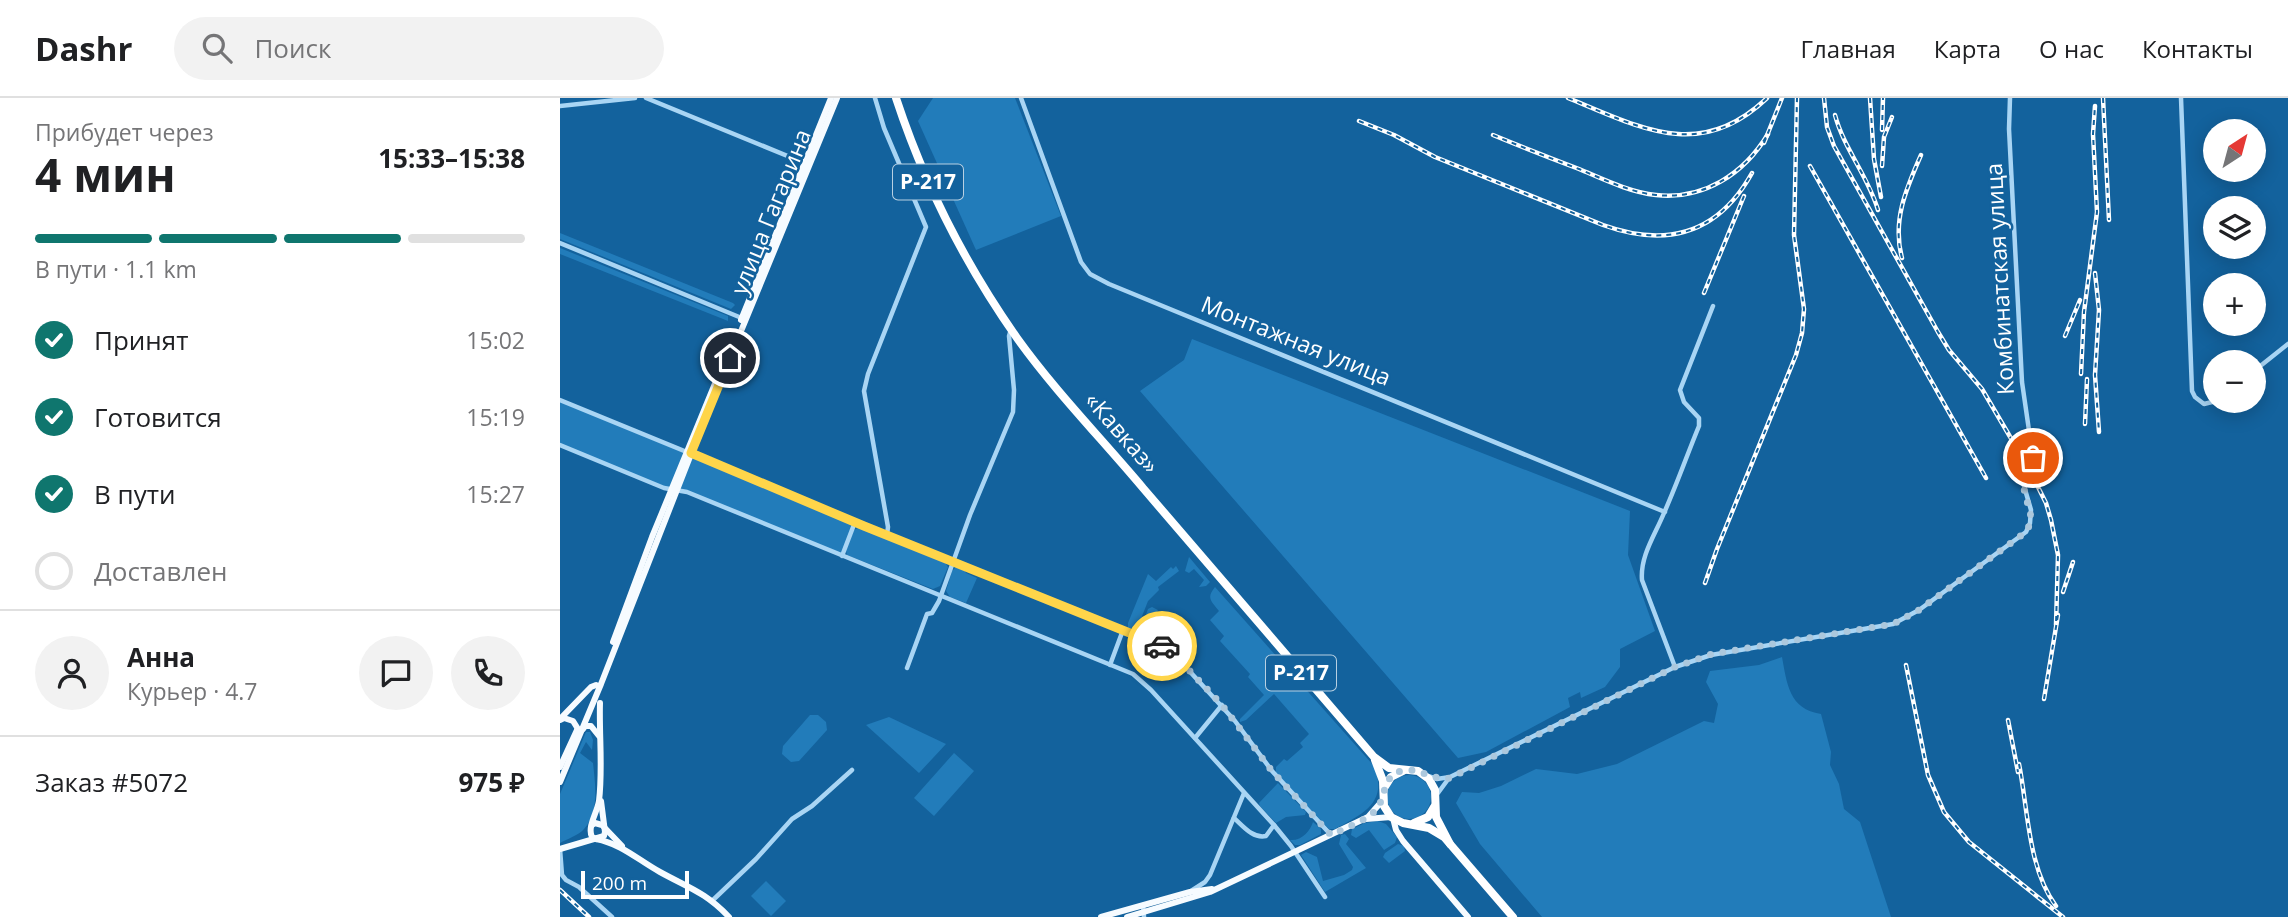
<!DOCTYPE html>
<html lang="ru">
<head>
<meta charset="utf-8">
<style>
  body { margin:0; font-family:"Open Sans",sans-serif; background:#f2f2f2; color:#202124; height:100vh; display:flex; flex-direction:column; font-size:26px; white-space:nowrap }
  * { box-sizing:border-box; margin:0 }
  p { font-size:23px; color:#757577 }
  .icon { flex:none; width:38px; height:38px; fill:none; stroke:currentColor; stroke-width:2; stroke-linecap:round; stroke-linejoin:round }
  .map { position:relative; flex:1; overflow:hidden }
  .drawer { display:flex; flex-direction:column; background:#fff; width:560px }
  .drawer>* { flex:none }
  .needle { width:46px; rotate:36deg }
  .controls { position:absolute; left:1643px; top:21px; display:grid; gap:14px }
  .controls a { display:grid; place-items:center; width:63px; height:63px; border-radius:50%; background:#fff; box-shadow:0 4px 18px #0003; font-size:35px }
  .scale { position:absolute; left:21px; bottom:18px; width:108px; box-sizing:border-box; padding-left:7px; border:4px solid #fff; border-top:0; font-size:19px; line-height:24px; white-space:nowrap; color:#fff; -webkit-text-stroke:5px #13629d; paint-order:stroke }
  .pin { position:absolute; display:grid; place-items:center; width:60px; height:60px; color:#fff; margin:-30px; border:4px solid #fff; border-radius:50%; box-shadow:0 2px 7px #0007 }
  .courier { position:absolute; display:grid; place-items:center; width:70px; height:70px; margin:-35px; border:5px solid #ffd54a; border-radius:50%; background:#fff; color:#222; box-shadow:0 2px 9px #0007 }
  .head em { font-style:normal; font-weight:700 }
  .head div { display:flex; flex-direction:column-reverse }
  .head { display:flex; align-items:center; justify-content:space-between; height:119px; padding:0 35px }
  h1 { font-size:46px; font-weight:700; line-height:52px }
  .bar { display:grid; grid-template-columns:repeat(4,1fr); gap:10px 7px; align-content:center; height:84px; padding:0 35px }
  .bar i { height:9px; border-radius:5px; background:#e0e0e0 }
  .bar .selected { background:#0f766e }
  .bar p { grid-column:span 4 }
  .line { display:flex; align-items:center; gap:18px; padding:0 35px; border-top:2px solid #e0e0e0 }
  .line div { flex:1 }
  .round { display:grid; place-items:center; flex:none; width:74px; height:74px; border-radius:37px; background:#f2f2f2 }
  ol { padding:0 35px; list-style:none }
  li { display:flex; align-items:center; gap:21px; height:77px }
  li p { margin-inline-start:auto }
  li .icon { padding:7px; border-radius:50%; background:#0f766e; color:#fff; stroke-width:4 }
  li:last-child { color:#757577 }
  li i { width:38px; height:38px; border:4px solid #e0e0e0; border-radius:50% }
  header { display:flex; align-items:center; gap:42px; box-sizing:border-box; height:98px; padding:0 35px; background:#fff; border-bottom:2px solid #e0e0e0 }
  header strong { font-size:33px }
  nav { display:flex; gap:38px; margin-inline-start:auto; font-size:24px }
  .search { width:490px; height:63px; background:#f2f2f2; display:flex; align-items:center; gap:18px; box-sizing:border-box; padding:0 24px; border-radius:38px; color:#757577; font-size:26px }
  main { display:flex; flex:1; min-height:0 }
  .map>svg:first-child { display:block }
</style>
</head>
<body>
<header>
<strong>Dashr</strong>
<div class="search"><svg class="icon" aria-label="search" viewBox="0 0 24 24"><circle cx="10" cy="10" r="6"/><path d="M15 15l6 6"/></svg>Поиск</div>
<nav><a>Главная</a><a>Карта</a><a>О нас</a><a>Контакты</a></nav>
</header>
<main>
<section class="drawer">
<div class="head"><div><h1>4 мин</h1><p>Прибудет через</p></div><em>15:33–15:38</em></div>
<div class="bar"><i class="selected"></i><i class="selected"></i><i class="selected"></i><i></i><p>В пути · 1.1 km</p></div>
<ol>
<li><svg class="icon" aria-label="check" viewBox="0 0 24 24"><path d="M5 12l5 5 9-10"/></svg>Принят<p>15:02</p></li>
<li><svg class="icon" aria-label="check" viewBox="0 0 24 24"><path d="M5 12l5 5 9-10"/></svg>Готовится<p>15:19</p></li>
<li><svg class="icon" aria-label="check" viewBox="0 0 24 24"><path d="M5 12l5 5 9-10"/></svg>В пути<p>15:27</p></li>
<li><i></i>Доставлен</li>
</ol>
<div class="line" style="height:126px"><a class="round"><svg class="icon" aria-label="person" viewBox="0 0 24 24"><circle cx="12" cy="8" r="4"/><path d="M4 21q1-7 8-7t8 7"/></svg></a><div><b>Анна</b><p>Курьер · 4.7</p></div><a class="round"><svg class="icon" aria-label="chat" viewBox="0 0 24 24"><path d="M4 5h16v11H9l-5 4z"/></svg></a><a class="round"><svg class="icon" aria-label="phone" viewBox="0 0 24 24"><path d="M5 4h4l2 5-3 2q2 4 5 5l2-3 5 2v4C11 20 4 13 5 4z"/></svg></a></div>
<div class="line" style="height:91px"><div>Заказ #5072</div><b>975 ₽</b></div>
</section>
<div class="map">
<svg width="1728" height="819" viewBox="0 0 1728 819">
  <rect width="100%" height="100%" fill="#13629d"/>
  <g fill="#227cba">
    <path d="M373 0H455L501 118 416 152 358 23Z"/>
    <path d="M0 135 173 205 175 207 171 211 0 141Z"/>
    <path d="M0 150 168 218V223L0 156Z"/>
    <path d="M632 241 1070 413 1068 457 1095 533 1060 551V569L1045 589 1021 600 1020 594 1008 600 1010 609 926 654 898 660 580 293 624 262Z"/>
    <path d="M0 302 295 424 282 458 127 395 113 393 0 347Z"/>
    <path d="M300 429 384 463 388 469 380 488 373 491 287 457 286 453 294 432Z"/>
    <path d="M629 459 650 484 646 488 639 489 644 482 634 471 629 475 625 473Z"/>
    <path d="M616 468 619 473 598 489 599 492 588 503 577 531 573 533 568 532V525L588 476 596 483 611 469 613 471Z"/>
    <path d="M396 469 403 470 406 475 417 480 406 505 390 499 386 493 392 473Z"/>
    <path d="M655 489 814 668C829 705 802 716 775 731H769L716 675V669L724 661 727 663 743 649 740 645 749 636 714 596 686 622 680 624V621L704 597 688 579 690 576 660 543 664 538 650 522 659 513C651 503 646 500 655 489Z"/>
    <path d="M592 509 598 512 596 516 606 525 609 524 612 528 611 532 598 543 584 539 580 533 588 511Z"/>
    <path d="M1222 559C1227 586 1229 611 1261 616L1271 654 1270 667 1279 686 1284 711 1300 724 1331 819H982L920 746 896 705 902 694 919 695 941 688 976 671 1017 676 1057 666 1144 623 1154 625 1158 606 1146 584 1150 573 1199 567Z"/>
    <path d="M250 617H258L266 624 267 632 239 663 231 664 222 656 223 648Z"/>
    <path d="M329 619 386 646 359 675 306 627Z"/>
    <path d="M26 634H30L33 642 32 652 26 644 20 655 33 665C35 686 40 713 24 731 19 737 7 741 0 745V696Z"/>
    <path d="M394 655 414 673 374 718 354 700Z"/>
    <circle cx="849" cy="699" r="22"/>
    <path d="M718 685 746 714 745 717 726 719 716 725 700 708 699 705Z"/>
    <path d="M818 723 826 726 837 739 835 745 824 752 809 732 796 740 791 737 792 731 805 725Z"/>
    <path d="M753 724 761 731V736L740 747H735L730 742C742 743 750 733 753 724Z"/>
    <path d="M785 736 789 741 786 746 806 770 765 794 741 757 746 754 757 759 763 783 784 777 792 772 793 769 779 746 781 737Z"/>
    <path d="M838 746 844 748 845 753 829 765 823 759 825 755Z"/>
    <path d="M206 783 226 803 211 818 191 798Z"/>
  </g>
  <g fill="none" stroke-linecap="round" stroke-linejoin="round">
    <g stroke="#a9d5f4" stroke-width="4.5">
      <path d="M86 0 247 66"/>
      <path d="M315 0 324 30 366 129 308 276 304 293 328 429 327 437"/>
      <path d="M461 0 521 164 530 176 549 186 1105 414"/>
      <path d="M1621 0 1632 293 1635 299 1644 306 1656 303"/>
      <path d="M0 8 75 0"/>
      <path d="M0 145 184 221"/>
      <path d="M1694 273 1728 246"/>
      <path d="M0 302 603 549 612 554 675 623 712 673 771 737"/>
      <path d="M0 347 104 390 127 394 573 576 591 592 714 727 731 748 765 799"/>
      <path d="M282 458 295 424"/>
      <path d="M550 567 563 532"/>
      <path d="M1115 569 1082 482C1080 458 1095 437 1104 415 1117 386 1127 357 1139 328V320L1124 304 1120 292 1153 208"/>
      <path d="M347 570 367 516 372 515 379 503 410 417 453 314 454 292 449 238 451 231"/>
      <path d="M635 640 662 607"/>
      <path d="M868 678 877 681 890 679 1115 569 1151 557 1333 526 1359 512 1466 434 1470 425 1471 412 1464 388 1465 380 1473 360 1462 284 1449 31 1450 0"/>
      <path d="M878 695 889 680"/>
      <path d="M674 720C683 728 693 741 706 738L714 727"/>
      <path d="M0 751 2 777 6 782 19 789 52 819"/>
      <path d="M631 793 645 784 650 777 684 695"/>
      <path d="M153 802 196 761 232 721 252 708 292 672"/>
      <path d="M583 807 584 819"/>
    </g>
    <g stroke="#f6fbff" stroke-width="6">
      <path d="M181 222 271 0"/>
      <path d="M53 544 92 439 161 271"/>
      <path d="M0 621 31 589 36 587"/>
      <path d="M0 622 4 620 13 623 18 631"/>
      <path d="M23 631 25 628H31L39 638"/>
      <path d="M0 669 17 632"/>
      <path d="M0 684 41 586 144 323 277 0"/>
      <path d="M833 720 836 732 843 743 908 819"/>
      <path d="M806 721 831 719"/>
      <path d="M32 727 35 725 42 727 62 748"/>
      <path d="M36 741C62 746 78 762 100 774 129 790 145 794 169 819"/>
      <path d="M36 741 32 739C27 729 37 715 39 703 43 671 39 637 40 605"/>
      <path d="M0 751 44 738 45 734 41 703"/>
      <path d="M541 819 630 794 652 791"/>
      <path d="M567 819 650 794 808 719 823 702"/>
    </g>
    <g stroke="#fff" stroke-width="8">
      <path d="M336 0C364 85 405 166 457 240 495 293 541 340 583 390 660 480 737 570 814 659L829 670 858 673 869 681 875 692 876 719 890 746"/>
      <path d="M815 662 823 683 824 708 831 719 843 725 869 730 884 739 953 819"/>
      <path d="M824 690 831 679 843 673"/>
      <path d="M854 725 868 719 874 709"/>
    </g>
    <defs>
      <g id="rail">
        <path d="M1008 0C1081 30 1140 64 1207 0"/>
        <path d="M1264 0 1267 29 1274 48 1378 234 1389 252 1422 291 1469 371 1486 405 1491 422 1498 457 1496 527"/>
        <path d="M1310 0 1314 61 1321 99"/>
        <path d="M1543 0 1549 122"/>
        <path d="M1275 17C1284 51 1308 78 1318 112"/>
        <path d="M799 23 834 37 875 59 1043 127C1107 150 1158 136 1192 75"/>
        <path d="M1322 32 1323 0"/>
        <path d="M933 37C962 49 990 60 1019 71 1043 81 1069 94 1096 97 1144 102 1184 76 1208 36"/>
        <path d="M1204 45 1222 0"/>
        <path d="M1250 68 1426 380"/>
        <path d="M1322 68 1324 39 1332 19"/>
        <path d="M1342 160C1332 123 1346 91 1361 57"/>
        <path d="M1535 175 1539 212 1535 277 1539 334"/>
        <path d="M1144 195 1184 98"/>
        <path d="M1505 238 1520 202"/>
        <path d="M1521 276 1524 214 1537 114 1533 36 1535 8"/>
        <path d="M1525 326 1527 281"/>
        <path d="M1145 485 1157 451 1236 257 1242 235 1244 211 1234 137 1237 0"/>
        <path d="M1503 494 1513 464"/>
        <path d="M1346 567 1368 677 1384 714 1409 744 1503 819"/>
        <path d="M1484 601 1498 517"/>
        <path d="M1448 622 1458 674"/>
        <path d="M1459 666C1468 711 1468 771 1496 808"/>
        <path d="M0 792 29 819"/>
      </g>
    </defs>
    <use href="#rail" stroke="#fff" stroke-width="4.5"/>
    <use href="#rail" stroke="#13629d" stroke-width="2" stroke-dasharray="5" stroke-linecap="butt"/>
  </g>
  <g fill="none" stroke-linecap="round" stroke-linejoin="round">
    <path stroke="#acc8dd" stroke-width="7" stroke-dasharray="0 12.6" d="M602 548 612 554 662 607 712 673 771 737C785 730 804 724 815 713 827 700 821 679 841 673 858 668 871 683 890 680L1115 569 1152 556 1333 526 1359 512 1466 434C1477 415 1465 407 1464 389 1464 379 1470 369 1473 360"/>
    <path stroke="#ffd54a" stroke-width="9" d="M170 260 131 355 304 428 602 548"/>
  </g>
  <g text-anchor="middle" stroke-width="5" stroke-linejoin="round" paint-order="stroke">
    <g fill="#13629d" stroke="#b8d0e2" stroke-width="2">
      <rect x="333" y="66.5" width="70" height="35" rx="5"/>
      <rect x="706" y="557.5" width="70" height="35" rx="5"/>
    </g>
    <g font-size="21" font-weight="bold" fill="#fff">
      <text x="368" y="91">Р-217</text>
      <text x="741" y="582">Р-217</text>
    </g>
    <g font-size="23" fill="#fff" stroke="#13629d">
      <text transform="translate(211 114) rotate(-68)" y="8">улица Гагарина</text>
      <text transform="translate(1440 181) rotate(-93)" y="8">Комбинатская улица</text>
      <text transform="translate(736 243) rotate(22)" y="8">Монтажная улица</text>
      <text transform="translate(562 335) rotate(49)" y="8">«Кавказ»</text>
    </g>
  </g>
</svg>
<div class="controls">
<a><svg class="needle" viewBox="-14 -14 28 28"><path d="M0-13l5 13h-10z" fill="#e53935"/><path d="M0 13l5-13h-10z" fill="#757577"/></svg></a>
<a><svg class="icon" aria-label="layers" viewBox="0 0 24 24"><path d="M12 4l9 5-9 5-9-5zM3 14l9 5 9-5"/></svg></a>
<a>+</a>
<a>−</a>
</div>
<div class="scale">200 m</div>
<div class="pin" style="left:1473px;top:360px;background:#ea580c"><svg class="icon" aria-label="bag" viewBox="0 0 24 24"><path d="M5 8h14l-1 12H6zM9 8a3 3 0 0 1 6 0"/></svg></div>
<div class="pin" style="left:170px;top:260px;background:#1f2937"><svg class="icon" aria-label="home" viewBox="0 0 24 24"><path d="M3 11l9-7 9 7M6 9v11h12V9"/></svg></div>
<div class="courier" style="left:602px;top:548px"><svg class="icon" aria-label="car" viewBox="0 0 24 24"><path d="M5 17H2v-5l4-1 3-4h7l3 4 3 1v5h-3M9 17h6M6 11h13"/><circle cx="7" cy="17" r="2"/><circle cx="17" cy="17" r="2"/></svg></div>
</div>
</main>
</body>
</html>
